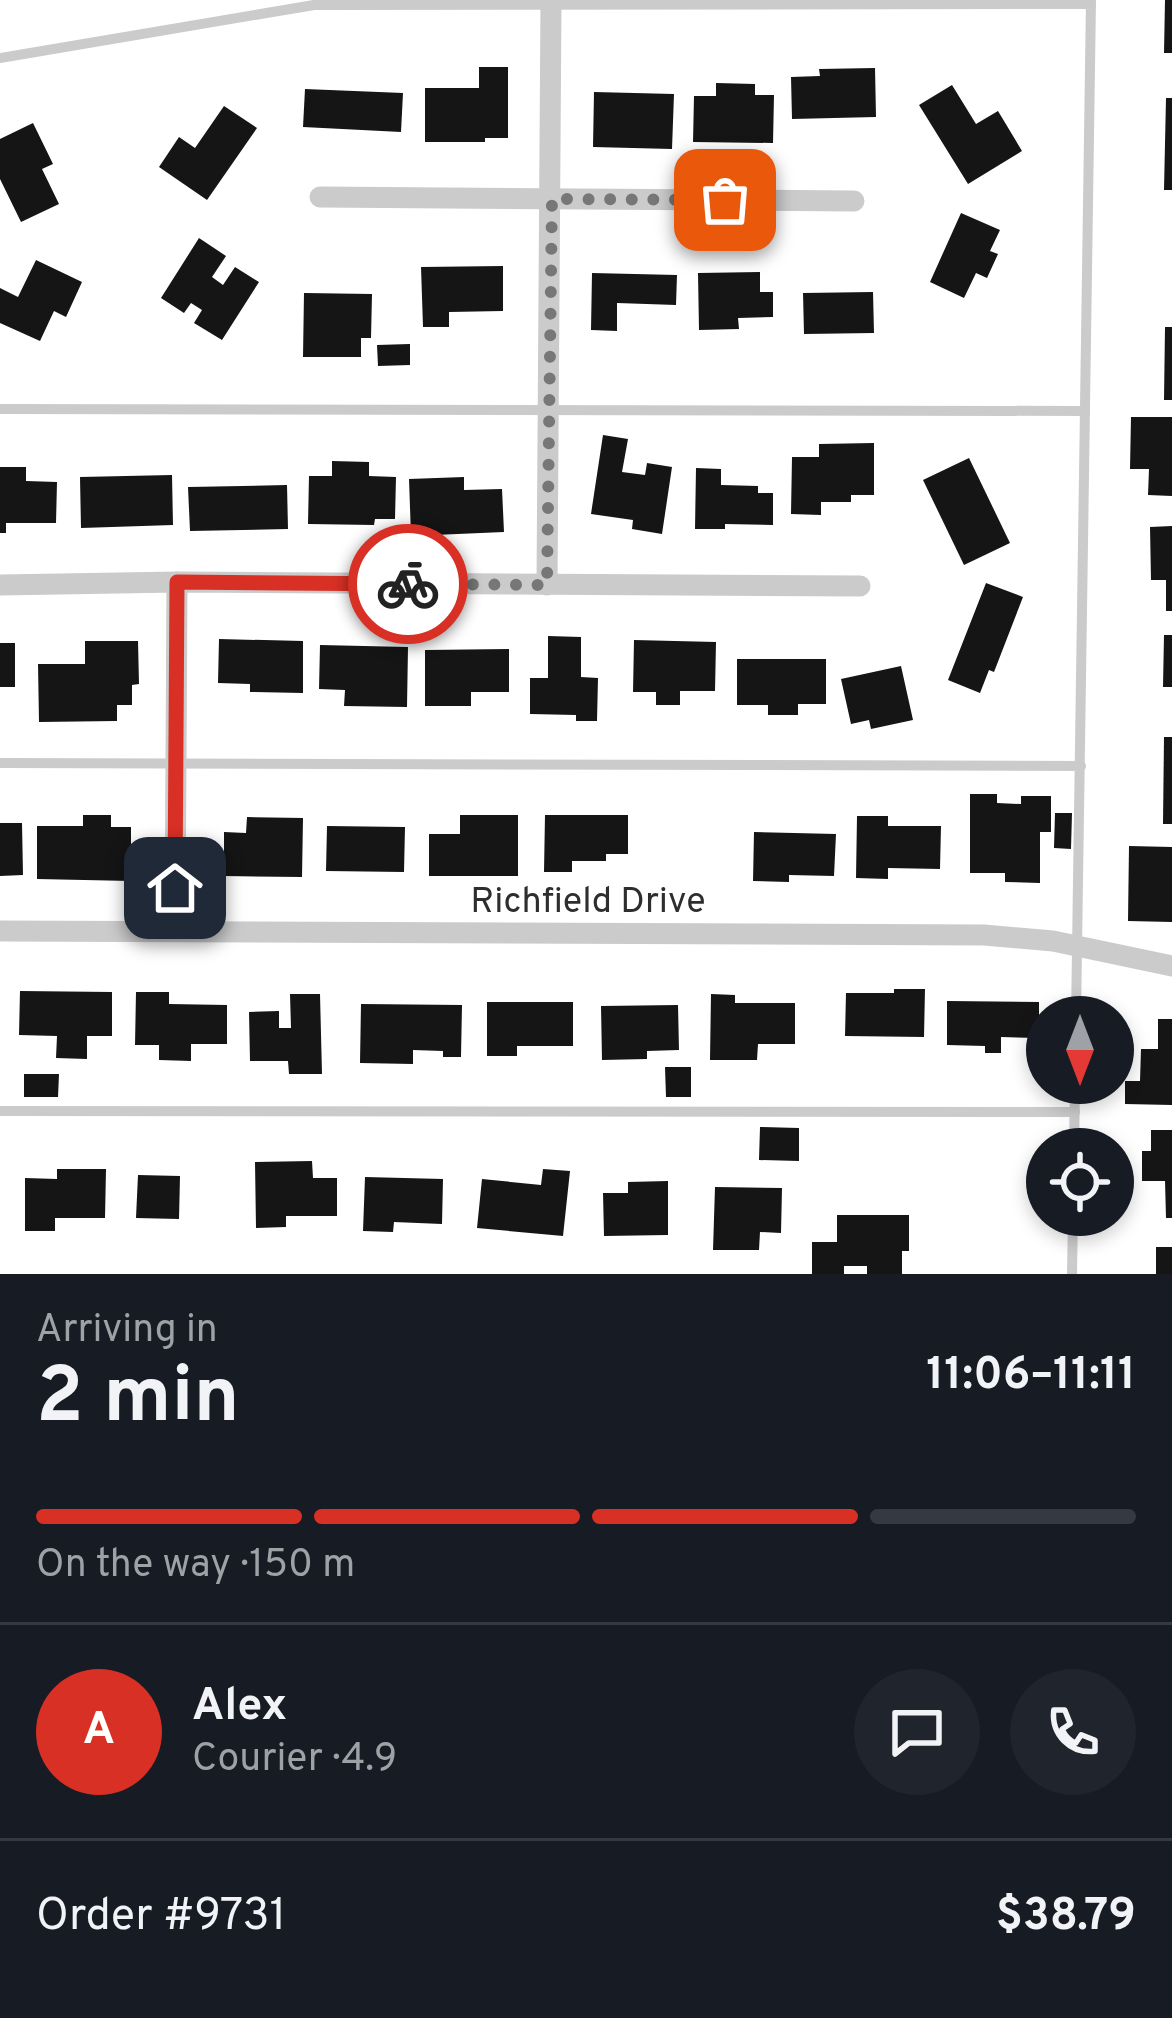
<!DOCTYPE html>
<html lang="en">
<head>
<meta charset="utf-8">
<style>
  body { margin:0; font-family:Overpass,sans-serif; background:#20242c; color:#f1f3f6; height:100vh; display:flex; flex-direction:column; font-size:45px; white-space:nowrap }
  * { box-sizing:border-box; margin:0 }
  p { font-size:39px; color:#9ea1a6 }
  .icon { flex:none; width:66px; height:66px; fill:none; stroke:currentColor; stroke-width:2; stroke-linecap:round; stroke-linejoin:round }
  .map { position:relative; height:1274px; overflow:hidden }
  .side { display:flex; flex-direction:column; background:#171b24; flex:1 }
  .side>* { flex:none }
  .needle { width:78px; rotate:180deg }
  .tools { position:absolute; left:1026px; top:996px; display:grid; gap:24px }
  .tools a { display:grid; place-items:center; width:108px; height:108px; border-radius:50%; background:#171b24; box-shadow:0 6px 18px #0003; font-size:60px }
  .pin { position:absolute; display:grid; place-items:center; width:102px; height:102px; color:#fff; margin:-51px; border-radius:24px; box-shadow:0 6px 18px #0006 }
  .courier { position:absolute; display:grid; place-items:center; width:120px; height:120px; margin:-60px; border:9px solid #d93025; border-radius:50%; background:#fff; color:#222; box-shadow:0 3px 15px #0007 }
  .head em { font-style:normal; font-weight:700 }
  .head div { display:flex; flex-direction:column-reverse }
  .head { display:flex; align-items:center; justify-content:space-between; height:204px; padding:0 36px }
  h1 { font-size:78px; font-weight:700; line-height:90px }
  .bar { display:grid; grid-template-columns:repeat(4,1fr); gap:18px 12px; align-content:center; height:144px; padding:0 36px }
  .bar i { height:15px; border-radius:9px; background:#363941 }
  .bar .current { background:#d93025 }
  .bar p { grid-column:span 4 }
  .line { display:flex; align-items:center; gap:30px; padding:0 36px; border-top:3px solid #363941 }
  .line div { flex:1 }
  .round { display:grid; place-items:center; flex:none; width:126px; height:126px; border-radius:63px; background:#20242c }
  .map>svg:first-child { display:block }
</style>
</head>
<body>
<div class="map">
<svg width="1172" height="1274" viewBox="0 0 1172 1274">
  <rect width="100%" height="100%" fill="#fff"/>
  <g fill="#151515">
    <path d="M1165 0H1172V53H1164Z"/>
    <path d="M479 67H508V138H485V142H425V88H479Z"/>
    <path d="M875 68 876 117 792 119 791 77 820 76 819 69Z"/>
    <path d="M716 83 755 84V95H774L773 143 693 142 694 96H716Z"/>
    <path d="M952 85 976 124 998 111 1022 151 968 184 919 105Z"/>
    <path d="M305 89 403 93 401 132 303 127Z"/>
    <path d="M594 92 674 94 672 149 593 147Z"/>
    <path d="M1166 98H1172V190H1164Z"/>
    <path d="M224 106 257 128 207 200 159 167 179 137 195 148Z"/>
    <path d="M33 123 53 164 42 169 59 204 21 222 0 179V139Z"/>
    <path d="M961 213 1000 230 990 251 998 254 987 278 976 273 964 298 930 282Z"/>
    <path d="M199 238 226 256 212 277 223 285 235 267 259 282 222 340 194 323 202 310 191 303 184 313 161 298Z"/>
    <path d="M36 260 82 282 66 317 54 311 40 341 0 323V288L18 297Z"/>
    <path d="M503 266V311L449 312V327H423L421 267Z"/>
    <path d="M760 272V292H773V317L738 318 739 329 699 330 698 273Z"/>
    <path d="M592 273 677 275 676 305 617 303V331L591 330Z"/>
    <path d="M873 292 874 333 804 334 803 293Z"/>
    <path d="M304 293 372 294 371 338H361V357H303Z"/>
    <path d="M1165 327H1172V400H1164Z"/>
    <path d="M410 344V365L378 366 377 345Z"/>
    <path d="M1131 417H1172V496L1148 495 1149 469H1130Z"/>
    <path d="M603 435 628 439 622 472 645 475 647 463 672 467 662 534 632 529 633 520 591 514Z"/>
    <path d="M874 443V495H851V502H821V515L791 514 792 457H819V444Z"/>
    <path d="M969 458 1010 543 964 565 923 480Z"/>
    <path d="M332 461 369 462V476L396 477 395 519H375L374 525 308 524 309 476H332Z"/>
    <path d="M0 467H26V481L57 482 56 523H6V533H0Z"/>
    <path d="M696 468 721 469V485L758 486V493H773V525L725 524V529H695Z"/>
    <path d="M172 475 173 525 81 528 80 477Z"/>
    <path d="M464 477V490L502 489 504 532 411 536 409 479Z"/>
    <path d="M287 485 288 529 190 531 188 487Z"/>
    <path d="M1172 526V611H1166V580H1151L1150 527Z"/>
    <path d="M986 583 1023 597 994 672 989 670 980 693 948 680Z"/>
    <path d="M1164 635H1172V687H1163Z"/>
    <path d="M548 636 581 637V677L598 678 597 721H576V715L530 714V678H548Z"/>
    <path d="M219 639 303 641V693L250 692V684L218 683Z"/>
    <path d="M634 640 716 642 715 691H680V705H656V692H633Z"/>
    <path d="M85 641H138L139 684 132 685V705H117V721L39 722 38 664H85Z"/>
    <rect x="0" y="643" width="15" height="44"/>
    <path d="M320 645 408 647 407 707 344 706 345 690 319 689Z"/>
    <path d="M509 649V692H471V706H425V650Z"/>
    <path d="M737 659H826V704H798V715H768V705H737Z"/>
    <path d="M901 666 913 720 871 729 869 720 851 724 841 679Z"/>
    <path d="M1164 737H1172V824H1163Z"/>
    <path d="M970 794H997V803L1021 804V796H1051V832H1040V883L1005 882V873H970Z"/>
    <path d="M1055 813H1072L1071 849 1054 848Z"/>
    <path d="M83 815H111V827H131V881L37 879V826H83Z"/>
    <path d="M460 815H518V876H429V834H460Z"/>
    <path d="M545 815H628V854H606V861H572V872H544Z"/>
    <path d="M857 816H888V826H941L940 869 888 868V879L856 878Z"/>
    <path d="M247 817 303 818 302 877 224 876V832L246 833Z"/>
    <path d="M0 823H22L23 875 0 876Z"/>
    <path d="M327 826 405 827 404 872 326 871Z"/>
    <path d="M754 832 836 834 834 876 789 875V882L753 881Z"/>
    <path d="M1129 846 1172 847V922L1128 921Z"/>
    <path d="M894 989H925L924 1037 845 1036 846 993H894Z"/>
    <path d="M20 991 112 992V1036H87V1059L56 1058 57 1036 19 1035Z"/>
    <path d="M136 992H169V1004L227 1005V1044H191V1061L159 1060V1045H135Z"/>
    <path d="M290 994H320L322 1074H289L288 1061H250L249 1012 279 1011V1028H291Z"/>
    <path d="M711 994 735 995V1003H795V1044H758L757 1060H710Z"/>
    <path d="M947 1001 1039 1002V1038L1001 1037V1053H985V1046L947 1045Z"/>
    <path d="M487 1002H573V1046H517V1056H487Z"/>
    <path d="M361 1004 462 1005 461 1057H443V1051L413 1050V1064L360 1063Z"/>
    <path d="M678 1005 679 1050 647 1051V1059L602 1060 601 1006Z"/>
    <path d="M1158 1019H1172V1105L1125 1104V1081H1140L1141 1049H1158Z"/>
    <path d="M665 1067H691V1097H666Z"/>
    <path d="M24 1074H59L58 1097H24Z"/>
    <path d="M760 1127 799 1128V1161L759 1160Z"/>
    <path d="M1151 1130H1172V1218H1166L1165 1181H1142V1151H1151Z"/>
    <path d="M312 1161 313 1178H337V1216H286V1227L256 1228 255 1162Z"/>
    <path d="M57 1169H106L105 1218H55V1231H25V1178L57 1179Z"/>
    <path d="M543 1169 570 1171 563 1236 477 1228 482 1179 541 1185Z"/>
    <path d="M138 1175 180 1176 179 1219 136 1218Z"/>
    <path d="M365 1177 443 1179 442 1224 394 1222 393 1232 363 1231Z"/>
    <path d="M668 1181V1235L604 1236 603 1193H628V1182Z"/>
    <path d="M715 1187 782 1188 781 1233 760 1232 759 1250H713Z"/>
    <path d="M837 1215H909V1251H902V1274H867V1266H844V1274H812V1242H837Z"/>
    <rect x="1156" y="1247" width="16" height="27"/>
  </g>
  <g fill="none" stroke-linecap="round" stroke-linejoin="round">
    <g stroke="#cbcbcb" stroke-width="10">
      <path d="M0 58 314 5 1091 4"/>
      <path d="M0 409 1085 411"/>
      <path d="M0 763 1081 766"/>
      <path d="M1076 1017 1091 0"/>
      <path d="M0 1111 1075 1112"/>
      <path d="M1074 1149 1075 1083"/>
      <path d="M1072 1274 1073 1215"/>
    </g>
    <g stroke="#cbcbcb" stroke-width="21">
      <path d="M320 197 854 201"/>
      <path d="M0 585 177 582 860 586"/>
      <path d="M547 585 551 0"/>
      <path d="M175 929 177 582"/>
      <path d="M0 931 984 935 1053 941 1172 966"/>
    </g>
  </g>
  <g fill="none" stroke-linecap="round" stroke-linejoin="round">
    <path stroke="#777" stroke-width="12" stroke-dasharray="0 21.6" d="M408 584 547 585 552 199 725 200"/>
    <path stroke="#d93025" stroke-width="15" d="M175 888 177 582 408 584"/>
  </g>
  <g text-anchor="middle" stroke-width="12" stroke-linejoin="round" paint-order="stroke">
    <g font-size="36" fill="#2e2e2e" stroke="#fff">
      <text x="588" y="912">Richfield Drive</text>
    </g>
  </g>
</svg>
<div class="tools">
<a><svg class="needle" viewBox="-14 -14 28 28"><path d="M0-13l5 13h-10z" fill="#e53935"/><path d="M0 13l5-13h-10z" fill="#9ea1a6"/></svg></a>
<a><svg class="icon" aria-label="locate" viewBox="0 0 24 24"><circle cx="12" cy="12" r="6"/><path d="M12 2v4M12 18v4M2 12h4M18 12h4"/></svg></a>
</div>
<div class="pin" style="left:725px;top:200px;background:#ea580c"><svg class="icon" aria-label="bag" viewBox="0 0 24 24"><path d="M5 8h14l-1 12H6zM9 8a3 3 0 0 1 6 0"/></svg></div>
<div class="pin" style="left:175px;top:888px;background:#1f2937"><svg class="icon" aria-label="home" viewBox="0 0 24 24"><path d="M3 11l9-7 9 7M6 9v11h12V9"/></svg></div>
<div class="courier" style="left:408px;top:584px"><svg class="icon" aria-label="bike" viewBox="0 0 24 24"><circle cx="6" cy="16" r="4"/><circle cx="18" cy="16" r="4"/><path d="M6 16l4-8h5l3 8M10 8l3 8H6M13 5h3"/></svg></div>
</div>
<section class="side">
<div class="head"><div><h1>2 min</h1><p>Arriving in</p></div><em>11:06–11:11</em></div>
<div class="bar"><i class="current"></i><i class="current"></i><i class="current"></i><i></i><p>On the way · 150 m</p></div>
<div class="line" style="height:216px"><b class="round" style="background:#d93025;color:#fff">A</b><div><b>Alex</b><p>Courier · 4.9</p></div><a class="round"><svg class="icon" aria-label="chat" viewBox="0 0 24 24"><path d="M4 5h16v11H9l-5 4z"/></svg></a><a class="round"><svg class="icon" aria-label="phone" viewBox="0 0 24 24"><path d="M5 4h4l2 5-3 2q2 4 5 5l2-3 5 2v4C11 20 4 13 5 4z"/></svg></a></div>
<div class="line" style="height:156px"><div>Order #9731</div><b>$38.79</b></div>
</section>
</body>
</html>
